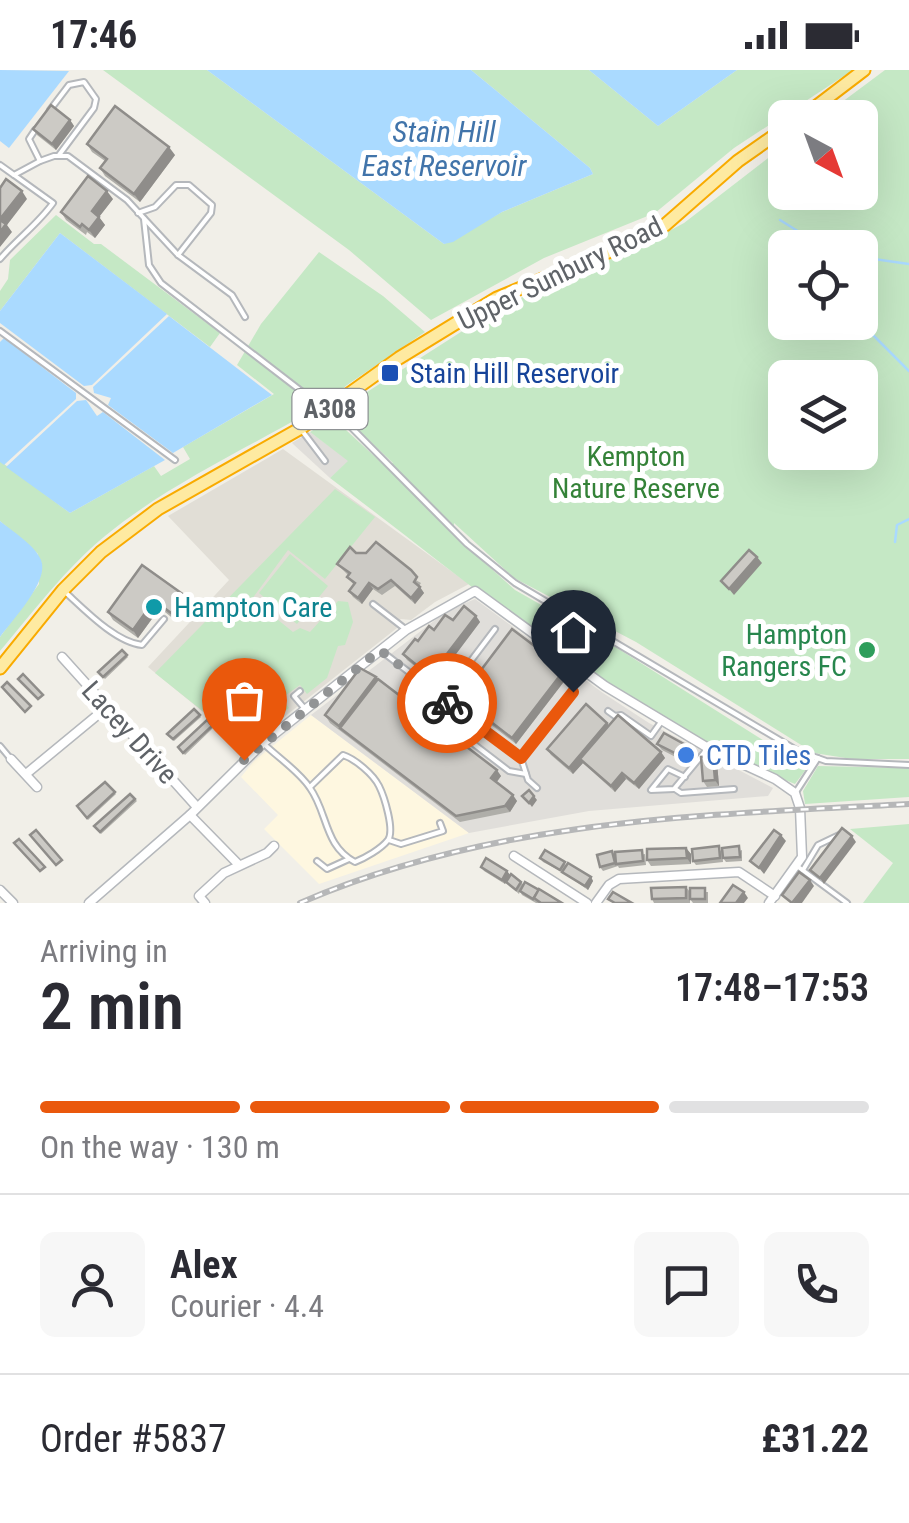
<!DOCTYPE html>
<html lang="en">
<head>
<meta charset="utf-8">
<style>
  body { margin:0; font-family:"Roboto Condensed",sans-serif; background:#f7f7f7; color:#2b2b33; height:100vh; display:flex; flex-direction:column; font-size:38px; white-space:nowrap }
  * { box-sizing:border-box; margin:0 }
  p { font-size:32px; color:#7c7c81 }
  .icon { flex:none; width:55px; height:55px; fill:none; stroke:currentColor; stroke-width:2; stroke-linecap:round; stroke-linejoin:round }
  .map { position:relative; height:833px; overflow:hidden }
  .drawer { display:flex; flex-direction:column; background:#fff; flex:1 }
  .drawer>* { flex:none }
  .needle { width:65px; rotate:139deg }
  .buttons { position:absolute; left:768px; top:30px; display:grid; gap:20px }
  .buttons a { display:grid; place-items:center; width:110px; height:110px; border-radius:15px; background:#fff; box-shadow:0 10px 40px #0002; font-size:50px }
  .pin { position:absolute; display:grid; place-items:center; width:85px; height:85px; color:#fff; margin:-102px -42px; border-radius:50% 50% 50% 0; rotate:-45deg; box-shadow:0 0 10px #0007 }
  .pin .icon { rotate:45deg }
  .courier { position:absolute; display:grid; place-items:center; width:100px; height:100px; margin:-50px; border:8px solid #ea580c; border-radius:50%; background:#fff; color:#222; box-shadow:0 2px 12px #0007 }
  .head em { font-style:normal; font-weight:600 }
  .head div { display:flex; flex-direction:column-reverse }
  .head { display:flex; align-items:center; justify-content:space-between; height:170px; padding:0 40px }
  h1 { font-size:65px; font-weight:600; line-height:75px }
  .bar { display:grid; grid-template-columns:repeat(4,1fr); gap:15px 10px; align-content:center; height:120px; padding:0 40px }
  .bar i { height:12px; border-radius:8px; background:#e1e1e2 }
  .bar .current { background:#ea580c }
  .bar p { grid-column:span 4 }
  .line { display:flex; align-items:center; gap:25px; padding:0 40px; border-top:2px solid #e1e1e2 }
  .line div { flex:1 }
  .round { display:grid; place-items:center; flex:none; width:105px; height:105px; border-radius:15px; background:#f7f7f7 }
  .status { display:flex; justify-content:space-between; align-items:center; height:70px; padding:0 50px; background:#fff; direction:ltr }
  .status svg { height:28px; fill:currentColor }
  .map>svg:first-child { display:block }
</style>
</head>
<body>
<div class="status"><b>17:46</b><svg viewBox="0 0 49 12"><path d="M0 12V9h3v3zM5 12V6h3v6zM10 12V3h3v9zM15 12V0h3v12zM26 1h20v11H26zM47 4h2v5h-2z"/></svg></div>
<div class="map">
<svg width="909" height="833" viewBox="0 0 909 833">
  <rect width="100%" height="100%" fill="#f1efe8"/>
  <path fill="#fef7e0" d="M311 645 469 763 319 814 264 759 278 745 241 707 254 691Z"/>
  <g fill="#e0deda">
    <path d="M310 362 349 391 330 408 292 373Z"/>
    <path d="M475 529 603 623 649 653 773 718 768 726 589 741 469 763 311 645 447 541Z"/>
  </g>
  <path fill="#e1ded6" d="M283 379 469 514 435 532 411 550 401 549 395 554 397 558 246 677 148 597 229 510 168 446Z"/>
  <g fill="#c5e8c5" fill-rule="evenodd">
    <path d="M103 0H207L444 174 502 142 593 104 590 98 471 0H589L658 56 737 0H853L734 78 655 143 544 188 431 250 349 180Z"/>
    <path d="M885 0H909V689H852L814 683 636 572 514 508 454 453V465L515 520 617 578 807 698 795 714C622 646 477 518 330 408L348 391 310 362 333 348 385 396 393 393 339 342 361 335 367 322 500 237 643 175 684 153 785 75V122H860V48L822 47ZM785 178H860V252H785ZM785 308H860V382H785Z"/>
    <path d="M56 145 94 174H101L220 263 210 277 60 163 0 241V221L8 209 10 190Z"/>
    <path d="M319 182 383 226 425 262 347 315 326 333 315 326 308 335 311 341C242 381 166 416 105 466 65 499 33 542 0 581V567L39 514 38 484 0 451V391L70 443 154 396 161 406 190 389 183 377 274 324 237 295 261 254Z"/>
    <path d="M335 419 375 447 325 509 288 480 252 529 293 562 300 558 310 562 338 531 348 532 353 552 345 575 338 576 327 608 307 624 300 615 282 628 289 638 244 674 155 603Z"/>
    <path d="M290 484 328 516 297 554 259 523Z"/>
    <path d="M818 696 909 698V727L805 734 803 721Z"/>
    <path d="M909 754V833H863L893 793 850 759Z"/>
  </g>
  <g fill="#aadaff">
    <path d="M0 0 69 1 9 78 0 71Z"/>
    <path d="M207 0H471L590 98 593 104 502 142 453 172 444 174Z"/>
    <path d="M589 0H737L658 56Z"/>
    <path d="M60 163 167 244 92 315 84 316 0 253V241Z"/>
    <path d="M169 246 272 325 173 383 108 335 111 328 94 323 93 317Z"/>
    <path d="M4 268 76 323V329L4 395 0 392V272Z"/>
    <path d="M86 330 97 346 103 342 165 390 70 443 6 397 77 331Z"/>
    <path d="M0 451C12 461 35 475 41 490 50 511 12 550 0 567Z"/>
  </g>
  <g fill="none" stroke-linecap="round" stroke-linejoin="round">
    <g stroke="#aadaff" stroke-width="2.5">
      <path d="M780 150 825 178"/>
      <path d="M860 187 909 194"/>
      <path d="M860 252 909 301"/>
      <path d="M895 472 897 455 909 449"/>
    </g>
    <defs>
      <g id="service">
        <path d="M50 40 69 15 84 12 96 29 94 38 59 85"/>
        <path d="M35 60 29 69 40 91"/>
        <path d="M0 95 14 105 40 91 54 86H68L127 130 178 185 232 225 245 247"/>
        <path d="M138 143 155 137 176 115H189L212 135 211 143 178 185"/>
        <path d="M144 149 149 195 161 213 309 327"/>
        <path d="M0 189C17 169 38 154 53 133L14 105"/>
        <path d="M0 261 175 390"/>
        <path d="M332 338 467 474 515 513 798 681 826 691 909 695"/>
        <path d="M303 362 325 391"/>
        <path d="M64 521C84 539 115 572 142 575L164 549"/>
        <path d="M373 534 404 558"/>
        <path d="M380 580 521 688 528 710 537 718"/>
        <path d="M417 608 406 622 509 701 526 704"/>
        <path d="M300 621 294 626 305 639"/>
        <path d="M442 629 495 559"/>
        <path d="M608 641 615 646 621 645 651 666 661 652"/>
        <path d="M263 673C277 687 299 701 310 718 328 743 324 776 355 792 365 788 381 779 388 770 395 760 384 726 379 716 373 704 355 689 343 685L310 717"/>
        <path d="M0 676 10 688"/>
        <path d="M521 688 573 621"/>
        <path d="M685 707 668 699 651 720 674 719 708 678"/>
        <path d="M675 719 681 723 734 719"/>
        <path d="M796 722 818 688"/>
        <path d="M389 770 401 774 443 761 440 753"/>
        <path d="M317 791 327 799 349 789"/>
        <path d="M797 796 847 833"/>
        <path d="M803 800 818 775 841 764"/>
      </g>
      <g id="minor">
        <path d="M62 587 197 737"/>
        <path d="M11 689 37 717"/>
        <path d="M26 704 106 638"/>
        <path d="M190 745 238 794"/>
        <path d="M514 786 587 833"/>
        <path d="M0 820 13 833"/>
        <path d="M89 833 190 745 263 673 406 560 475 521 605 616 708 678 775 709 795 723 800 738 802 787 769 833"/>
        <path d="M205 833 199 826 224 803 267 783 274 776"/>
        <path d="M596 833 609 815 619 809 739 802 775 826"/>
      </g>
      <g id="trunk">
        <path d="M801 48 864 0"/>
        <path d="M0 598 63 520 101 482 158 439 301 358 399 288 497 228 625 175 665 155 738 91 785 58"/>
      </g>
    </defs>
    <use href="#service" stroke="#b5b8bc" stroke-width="8"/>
    <use href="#minor" stroke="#b5b8bc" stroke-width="11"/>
    <use href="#trunk" stroke="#f9ab00" stroke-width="15"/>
    <use href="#service" stroke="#fff" stroke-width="4"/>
    <use href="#minor" stroke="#fff" stroke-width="8"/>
    <use href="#trunk" stroke="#feeaa1" stroke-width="11"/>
    <defs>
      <path id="rail" d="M300 833C493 749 703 745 909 734"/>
    </defs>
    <use href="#rail" stroke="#b6b7b8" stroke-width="6"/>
    <use href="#rail" stroke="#fff" stroke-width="2.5" stroke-dasharray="8" stroke-linecap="butt"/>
  </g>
  <g fill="#afaea9">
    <path d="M70 50 74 56 56 80 37 65 33 59Z"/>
    <path d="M87 74 175 85 140 132 105 106 100 98 105 91 92 82Z"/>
    <path d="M113 129 99 147 105 155 95 168 87 162 86 165 66 150 61 142Z"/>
    <path d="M356 483H366L421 513 419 516 424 523 415 534 395 516 382 525 373 519 362 534 353 527 349 521 354 515 347 507 348 505 337 494Z"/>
    <path d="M142 495 190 533 176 551 165 542 154 546 138 568 113 550 108 542Z"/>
    <path d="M476 546 480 552 435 612 407 590 403 584 434 560 453 550Z"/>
    <path d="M122 580 128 587 105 609 98 602Z"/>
    <path d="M569 605 516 674 464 634 460 628Z"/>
    <path d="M376 607 501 706 497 712 517 731 510 742 460 752 330 653 325 645Z"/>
    <path d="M194 639 201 647 174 671 167 664Z"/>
    <path d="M207 650 213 658 185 685 178 677Z"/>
    <path d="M609 655 661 682 665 688 639 719 626 709 615 722 583 693 573 704 551 685 547 679Z"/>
    <path d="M657 674 697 685 691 695 662 680Z"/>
    <path d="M717 692 719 716 707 717 703 711Z"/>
    <path d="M105 712 116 724 88 750 77 736Z"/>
    <path d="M130 724 137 731 101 764 94 756Z"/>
    <path d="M686 778 691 784V794L651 796 647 790Z"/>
    <path d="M722 780 723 792 696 795 693 791Z"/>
    <path d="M742 780V791L726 792 723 788Z"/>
    <path d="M612 781 616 789 645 784 646 795 619 798 618 796 603 801 600 797Z"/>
    <path d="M540 788 567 795 591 807 593 811 588 820 564 803 543 792Z"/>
    <path d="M481 797 507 801 510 805 523 814 562 833H536L522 825 520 821 519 824 506 812 505 814 484 801Z"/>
    <path d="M686 817 690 822H708V833H693L690 829V833H654L652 829Z"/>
  </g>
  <g fill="#8f8d8a">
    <path d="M70 50 74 56 56 80 52 74Z"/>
    <path d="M169 77 175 85 140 132 134 124Z"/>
    <path d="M22 121 27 129 7 155 12 162 0 177V149Z"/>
    <path d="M107 121 113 129 99 147 105 155 95 168 89 160 92 141Z"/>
    <path d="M757 487 762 493 734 525 729 519Z"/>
    <path d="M369 513 373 519 362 534 358 528Z"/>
    <path d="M420 517 424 523 415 534 411 528Z"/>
    <path d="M184 525 190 533 176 551 171 543Z"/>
    <path d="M148 539 154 546 138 568 133 560Z"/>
    <path d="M476 546 480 552 435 612 430 606Z"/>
    <path d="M565 599 569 605 516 674 512 668Z"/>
    <path d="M376 607 382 615 340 658 339 656Z"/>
    <path d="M607 653 611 659 580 689 583 693 573 704 569 698Z"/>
    <path d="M693 679 697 685 691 695 687 689Z"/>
    <path d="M661 682 665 688 639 719 634 713Z"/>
    <path d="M713 686 717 692 719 716 715 710Z"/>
    <path d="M497 700 501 706 495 714 491 708Z"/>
    <path d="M622 703 626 709 615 722 611 716Z"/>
    <path d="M513 725 517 731 510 742 505 736Z"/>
    <path d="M534 726 537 730 532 737 529 733Z"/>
    <path d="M781 765 786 771 764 804 759 798Z"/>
    <path d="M852 766 856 772 824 814 820 808Z"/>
    <path d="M686 778 691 784V794L687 788Z"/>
    <path d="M507 801 510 805 505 814 502 810Z"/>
    <path d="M591 807 593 811 588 820 585 816Z"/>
    <path d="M810 810 814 816 802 833H793Z"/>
    <path d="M744 822 748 828 744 833H736Z"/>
  </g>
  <g fill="#cccac5" stroke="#8f8d8a" stroke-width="2.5">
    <path d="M51 35 70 50 52 74 33 59Z"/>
    <path d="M115 36 169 77 134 124 100 98 107 89 87 74Z"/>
    <path d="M88 106 107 121 92 141 99 147 89 160 82 154 80 157 61 142Z"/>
    <path d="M6 109 22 121 0 149V118Z"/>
    <path d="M0 150 6 154 0 162Z"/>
    <path d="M376 472 411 500 417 507 414 512 420 517 411 528 391 510 378 519 369 513 358 528 349 521 355 513 347 507 350 503 337 494 350 477 356 483H366Z"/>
    <path d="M749 480 757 487 729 519 721 511Z"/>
    <path d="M142 495 184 525 171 543 159 534 148 539 133 560 108 542Z"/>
    <path d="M464 536 476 546 430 606 403 584 415 569 418 571 429 556 434 560 445 545 453 550Z"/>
    <path d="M512 559 565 599 512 668 460 628Z"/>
    <path d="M122 580 127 585 103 607 98 602Z"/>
    <path d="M360 598 376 607 339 656 325 645Z"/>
    <path d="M23 604 43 625 38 629 18 609Z"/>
    <path d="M378 609 497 700 491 708 513 725 505 736 456 746 340 658Z"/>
    <path d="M7 612 31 636 25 642 2 617Z"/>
    <path d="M586 634 607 653 569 698 547 679Z"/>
    <path d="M194 639 200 645 173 669 167 664Z"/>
    <path d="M618 645 661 682 634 713 622 703 611 716 580 689Z"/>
    <path d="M207 650 212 656 183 683 178 677Z"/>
    <path d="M664 663 693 679 687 689 657 674Z"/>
    <path d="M713 686 715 710 703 711 701 687Z"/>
    <path d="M105 712 115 722 87 748 77 736Z"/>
    <path d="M529 720 534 726 529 733 522 726Z"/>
    <path d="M130 724 135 729 100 762 94 756Z"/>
    <path d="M842 758 852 766 820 808 810 800Z"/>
    <path d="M36 760 62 790 56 795 30 765Z"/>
    <path d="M774 760 781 765 759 798 750 791Z"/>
    <path d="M19 769 45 797 40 801 14 773Z"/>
    <path d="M719 776 720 788 693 791 692 779Z"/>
    <path d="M739 776 740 787 723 788 722 778Z"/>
    <path d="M686 778 687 788 647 790V779Z"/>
    <path d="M545 780 565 792 560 800 540 788Z"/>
    <path d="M642 780 643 791 616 794 615 782Z"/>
    <path d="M612 781 615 793 600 797 597 785Z"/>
    <path d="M486 788 507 801 502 810 481 797Z"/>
    <path d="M568 793 591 807 585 816 562 802Z"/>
    <path d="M799 802 810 810 792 833 782 825Z"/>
    <path d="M511 804 521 812 516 820 506 812Z"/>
    <path d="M525 812 539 820 533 829 520 821Z"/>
    <path d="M733 815 744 822 736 833H720Z"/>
    <path d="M686 817V828L652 829 651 818Z"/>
    <rect x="690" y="818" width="15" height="11"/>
    <path d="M539 819 562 833H541L534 828Z"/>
    <path d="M613 822 632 833H615L608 829Z"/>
  </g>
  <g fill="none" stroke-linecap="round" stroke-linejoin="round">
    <path stroke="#929495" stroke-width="10" stroke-dasharray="0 18" d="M244 690 380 580 447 633"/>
    <path stroke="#ea580c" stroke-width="12" d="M447 633 521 688 573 622"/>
  </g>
  <rect fill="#1a4fb4" stroke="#fff" stroke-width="4" x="380" y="293" width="20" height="20" rx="5"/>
  <circle fill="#0f9aa8" stroke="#fff" stroke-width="4" cx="154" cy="537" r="10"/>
  <circle fill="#2e9e5b" stroke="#fff" stroke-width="4" cx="867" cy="580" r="10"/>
  <circle fill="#3f7fe0" stroke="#fff" stroke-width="4" cx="686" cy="685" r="10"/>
  <g text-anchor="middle" stroke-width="10" stroke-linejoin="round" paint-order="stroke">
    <rect fill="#fff" stroke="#8f9295" stroke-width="2.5" x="292.5" y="319" width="75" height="40" rx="8"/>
    <g font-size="25" font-weight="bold" fill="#5f6368">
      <text x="330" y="348">A308</text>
    </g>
    <g font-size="28" fill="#5f6368" stroke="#fff">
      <text transform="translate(560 203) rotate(-26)" y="10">Upper Sunbury Road</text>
      <text transform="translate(130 662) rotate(48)" y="10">Lacey Drive</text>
    </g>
    <g font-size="28" fill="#164399" stroke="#fff" text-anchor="start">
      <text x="410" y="313">Stain Hill Reservoir</text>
    </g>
    <g font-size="28" fill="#348238" stroke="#fff">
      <text x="636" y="396">Kempton<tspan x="636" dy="32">Nature Reserve</tspan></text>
    </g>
    <g font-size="28" fill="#0d838f" stroke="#fff" text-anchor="start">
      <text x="174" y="547">Hampton Care</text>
    </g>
    <g font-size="28" fill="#27864d" stroke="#fff" text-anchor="end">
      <text x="847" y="574">Hampton<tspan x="847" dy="32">Rangers FC</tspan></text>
    </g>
    <g font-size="28" fill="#366cbe" stroke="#fff" text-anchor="start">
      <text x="706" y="695">CTD Tiles</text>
    </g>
    <g font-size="30" font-style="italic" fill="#4174aa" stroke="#fff">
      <text x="444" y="72">Stain Hill<tspan x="444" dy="34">East Reservoir</tspan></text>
    </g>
  </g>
</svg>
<div class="buttons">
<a><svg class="needle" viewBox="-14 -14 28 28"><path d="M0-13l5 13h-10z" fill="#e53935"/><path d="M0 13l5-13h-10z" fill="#7c7c81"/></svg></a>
<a><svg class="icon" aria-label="locate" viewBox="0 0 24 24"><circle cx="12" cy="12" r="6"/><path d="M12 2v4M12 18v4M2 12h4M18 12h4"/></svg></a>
<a><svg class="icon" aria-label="layers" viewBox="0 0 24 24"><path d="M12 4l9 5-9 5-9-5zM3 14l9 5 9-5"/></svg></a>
</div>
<div class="pin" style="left:244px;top:690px;background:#ea580c"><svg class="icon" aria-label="bag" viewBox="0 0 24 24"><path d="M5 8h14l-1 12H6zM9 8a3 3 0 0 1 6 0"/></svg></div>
<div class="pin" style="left:573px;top:622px;background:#1f2937"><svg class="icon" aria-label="home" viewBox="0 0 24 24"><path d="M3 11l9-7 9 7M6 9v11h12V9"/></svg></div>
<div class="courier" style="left:447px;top:633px"><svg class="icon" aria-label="bike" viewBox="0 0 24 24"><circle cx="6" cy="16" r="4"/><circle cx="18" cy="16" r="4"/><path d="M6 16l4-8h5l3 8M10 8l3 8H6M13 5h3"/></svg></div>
</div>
<section class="drawer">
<div class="head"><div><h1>2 min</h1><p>Arriving in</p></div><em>17:48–17:53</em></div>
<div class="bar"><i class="current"></i><i class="current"></i><i class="current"></i><i></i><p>On the way · 130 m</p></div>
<div class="line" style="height:180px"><a class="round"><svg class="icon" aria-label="person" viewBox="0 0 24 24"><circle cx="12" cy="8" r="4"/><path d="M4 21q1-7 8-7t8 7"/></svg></a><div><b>Alex</b><p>Courier · 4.4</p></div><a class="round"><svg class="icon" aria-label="chat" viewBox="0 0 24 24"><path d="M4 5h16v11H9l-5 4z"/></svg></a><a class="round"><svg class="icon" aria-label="phone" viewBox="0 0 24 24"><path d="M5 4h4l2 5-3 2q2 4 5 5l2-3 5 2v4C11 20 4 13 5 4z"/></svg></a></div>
<div class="line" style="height:130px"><div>Order #5837</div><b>£31.22</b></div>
</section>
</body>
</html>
